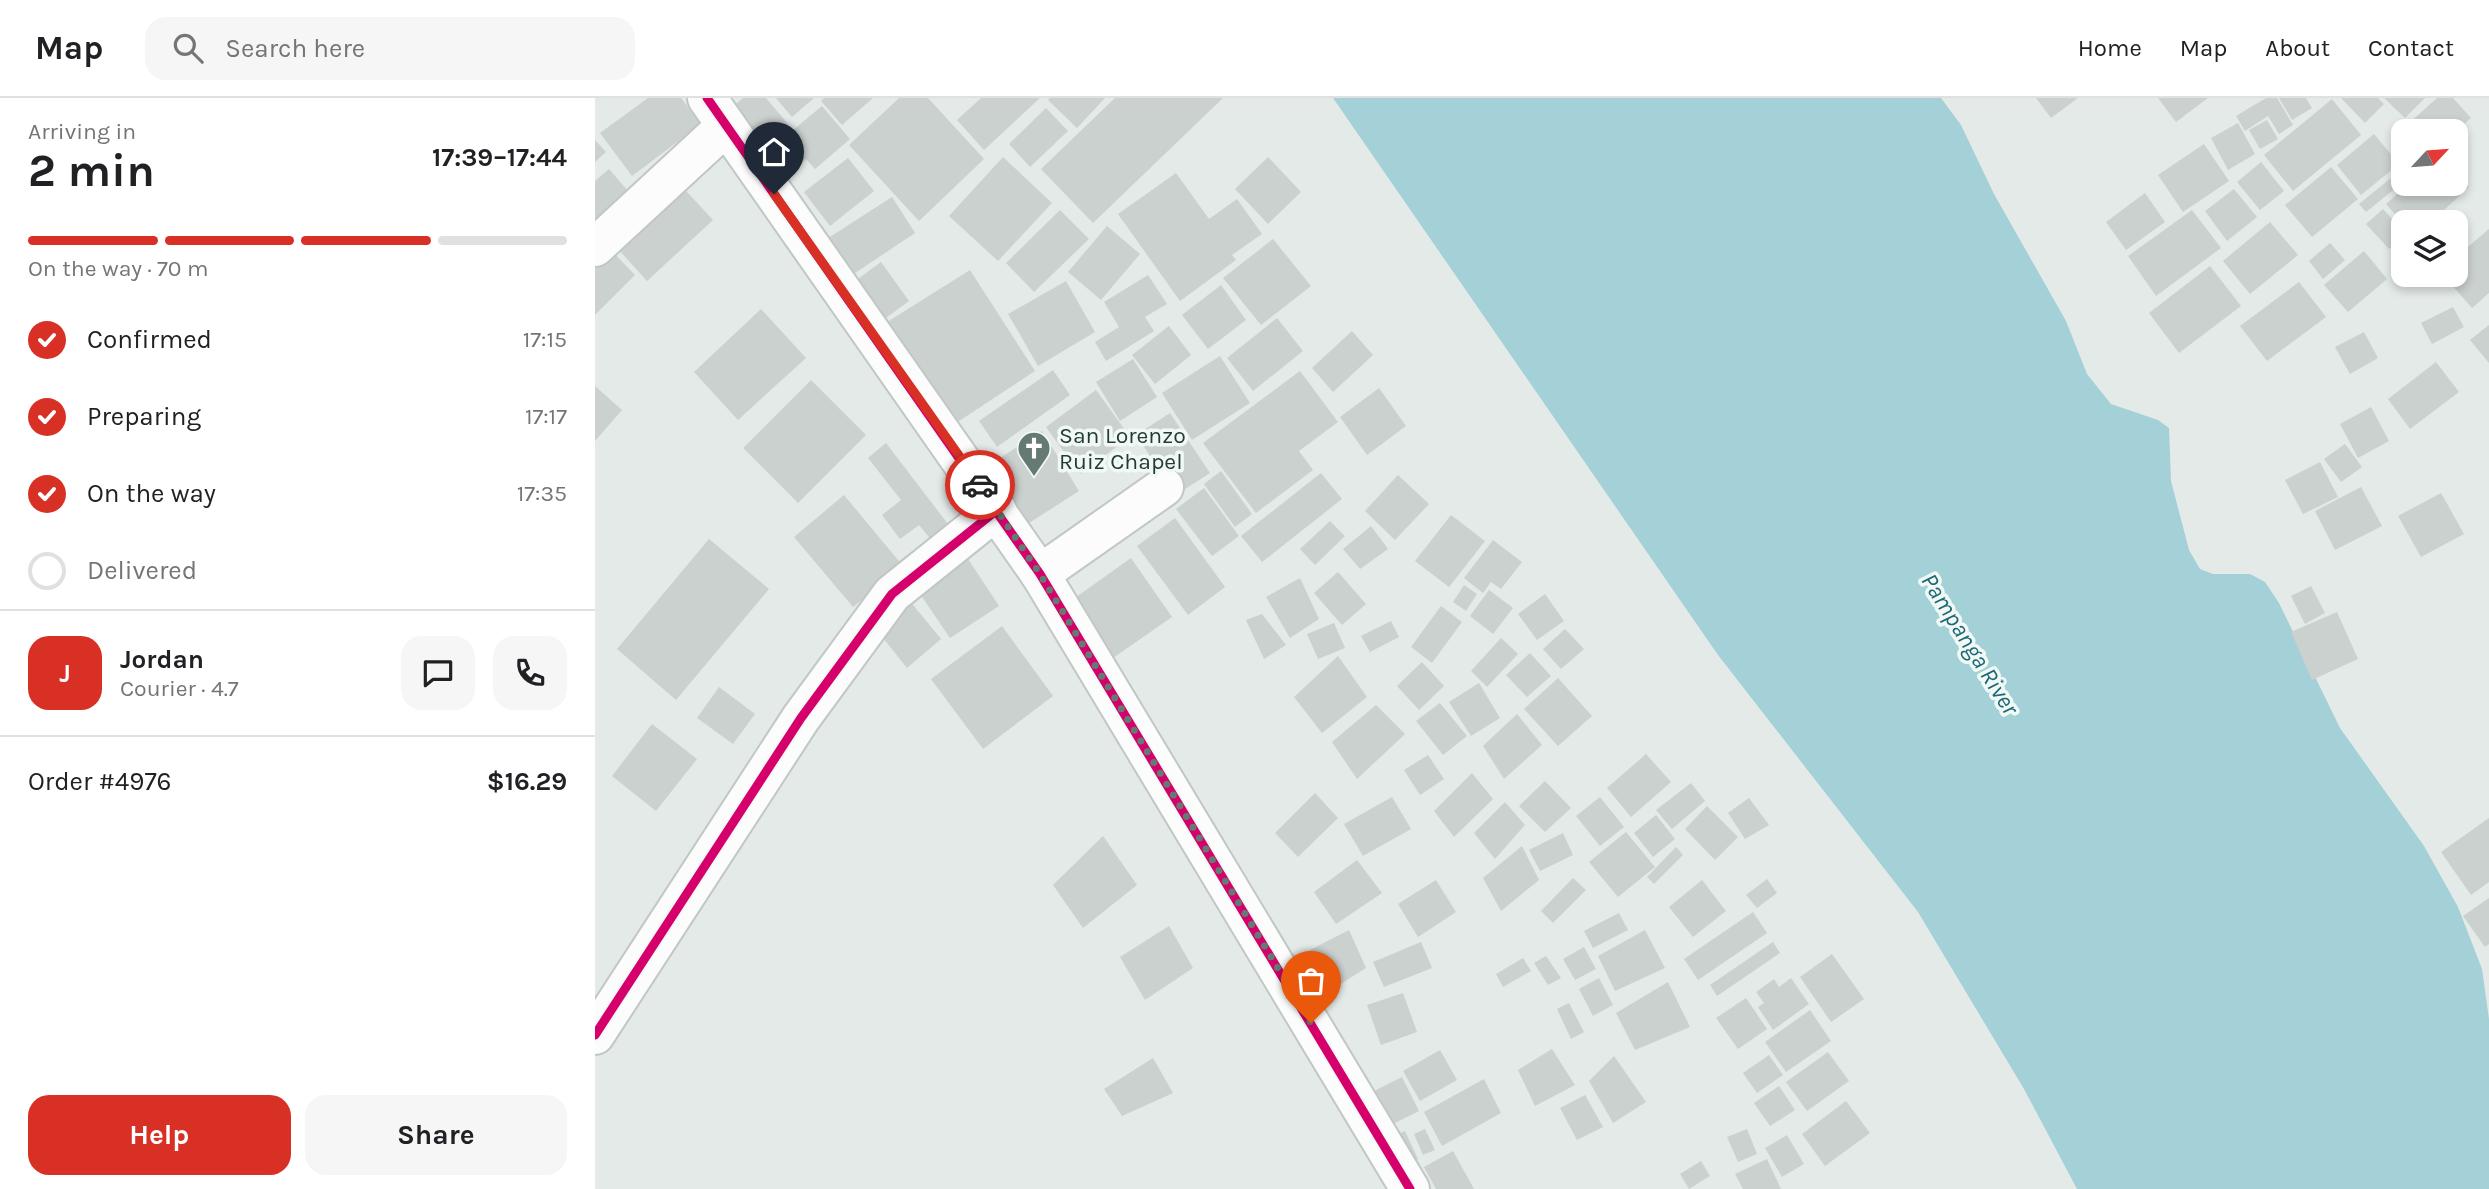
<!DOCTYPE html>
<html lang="en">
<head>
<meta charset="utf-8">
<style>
  body { margin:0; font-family:Karla,sans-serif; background:#f6f6f6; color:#202124; height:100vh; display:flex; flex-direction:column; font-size:26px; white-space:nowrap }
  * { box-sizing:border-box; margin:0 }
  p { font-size:23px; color:#757577 }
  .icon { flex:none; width:38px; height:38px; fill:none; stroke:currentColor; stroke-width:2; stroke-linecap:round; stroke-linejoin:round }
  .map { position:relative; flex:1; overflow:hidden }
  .sheet { display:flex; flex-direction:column; background:#fff; width:595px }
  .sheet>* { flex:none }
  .needle { width:46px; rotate:64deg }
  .fabs { position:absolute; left:1796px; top:21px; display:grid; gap:14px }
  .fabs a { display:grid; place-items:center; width:77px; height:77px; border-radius:14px; background:#fff; box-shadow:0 4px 10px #0003; font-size:35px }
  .pin { position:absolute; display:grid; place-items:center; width:60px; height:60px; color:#fff; margin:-72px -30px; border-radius:50% 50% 50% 0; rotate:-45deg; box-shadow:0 0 7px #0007 }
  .pin .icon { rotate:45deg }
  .courier { position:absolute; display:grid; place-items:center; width:70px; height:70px; margin:-35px; border:5px solid #d93025; border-radius:50%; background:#fff; color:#222; box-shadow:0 2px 9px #0007 }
  .headline em { font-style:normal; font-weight:700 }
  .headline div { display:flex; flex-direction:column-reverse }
  .headline { display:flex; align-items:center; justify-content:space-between; height:119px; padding:0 28px }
  h1 { font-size:46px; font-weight:700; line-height:52px }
  .bar { display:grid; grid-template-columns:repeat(4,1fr); gap:10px 7px; align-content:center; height:84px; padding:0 28px }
  .bar i { height:9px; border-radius:5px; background:#e0e0e0 }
  .bar .on { background:#d93025 }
  .bar p { grid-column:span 4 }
  .line { display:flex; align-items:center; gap:18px; padding:0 28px; border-top:2px solid #e0e0e0 }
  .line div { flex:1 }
  .round { display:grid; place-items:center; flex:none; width:74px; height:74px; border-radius:21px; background:#f6f6f6 }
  ol { padding:0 28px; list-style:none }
  li { display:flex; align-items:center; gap:21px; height:77px }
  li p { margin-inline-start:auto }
  li .icon { padding:7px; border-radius:50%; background:#d93025; color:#fff; stroke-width:4 }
  li:last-child { color:#757577 }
  li i { width:38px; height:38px; border:4px solid #e0e0e0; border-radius:50% }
  .button { display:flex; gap:14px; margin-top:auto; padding:14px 28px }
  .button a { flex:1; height:80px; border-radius:21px; background:#d93025; color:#fff; font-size:28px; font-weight:700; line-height:80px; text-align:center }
  .button a+a { background:#f6f6f6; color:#202124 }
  header { display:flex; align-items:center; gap:42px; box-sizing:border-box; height:98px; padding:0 35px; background:#fff; border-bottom:2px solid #e0e0e0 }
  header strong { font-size:33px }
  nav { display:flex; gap:38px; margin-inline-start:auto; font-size:24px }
  .search { width:490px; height:63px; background:#f6f6f6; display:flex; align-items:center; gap:18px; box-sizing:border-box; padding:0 24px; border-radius:21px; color:#757577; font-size:26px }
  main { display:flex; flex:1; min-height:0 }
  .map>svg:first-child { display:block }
</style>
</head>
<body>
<header>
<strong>Map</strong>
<div class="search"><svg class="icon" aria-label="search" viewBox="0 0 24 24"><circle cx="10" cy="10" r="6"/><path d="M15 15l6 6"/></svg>Search here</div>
<nav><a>Home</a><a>Map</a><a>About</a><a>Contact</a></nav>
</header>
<main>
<section class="sheet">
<div class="headline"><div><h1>2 min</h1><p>Arriving in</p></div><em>17:39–17:44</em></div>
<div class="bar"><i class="on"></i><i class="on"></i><i class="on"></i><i></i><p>On the way · 70 m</p></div>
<ol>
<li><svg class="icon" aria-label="check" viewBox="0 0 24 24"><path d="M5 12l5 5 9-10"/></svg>Confirmed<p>17:15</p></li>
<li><svg class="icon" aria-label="check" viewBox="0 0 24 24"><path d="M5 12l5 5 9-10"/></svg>Preparing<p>17:17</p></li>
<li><svg class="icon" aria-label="check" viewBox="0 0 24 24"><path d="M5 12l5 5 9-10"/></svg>On the way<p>17:35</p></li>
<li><i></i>Delivered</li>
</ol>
<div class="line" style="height:126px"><b class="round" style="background:#d93025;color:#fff">J</b><div><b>Jordan</b><p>Courier · 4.7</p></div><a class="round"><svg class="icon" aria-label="chat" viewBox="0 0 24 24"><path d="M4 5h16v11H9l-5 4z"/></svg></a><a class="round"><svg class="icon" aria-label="phone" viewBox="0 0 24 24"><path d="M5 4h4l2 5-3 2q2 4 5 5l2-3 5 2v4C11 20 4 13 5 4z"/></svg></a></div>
<div class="line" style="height:91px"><div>Order #4976</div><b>$16.29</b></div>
<div class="button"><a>Help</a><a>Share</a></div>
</section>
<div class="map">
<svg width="1894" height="1091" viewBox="0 0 1894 1091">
  <rect width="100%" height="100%" fill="#e4eae7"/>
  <path fill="#a4d0d8" d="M738 0H1346L1366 27 1399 96 1471 223 1492 276 1516 306 1563 322 1574 330 1576 383 1594 452 1605 471 1618 476H1655L1670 484 1684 505 1745 630 1829 748 1863 809 1887 871 1894 921V1091H1482L1429 991 1323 814 1123 557Z"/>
  <g fill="#cbd1cf">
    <path d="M53 0H86L106 26 37 78 5 35Z"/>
    <path d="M148 0H171L198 32 227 8 255 41 220 71 211 61 188 82 131 14Z"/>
    <path d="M181 0H219L197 19Z"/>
    <path d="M229 0H278L247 27 226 3Z"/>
    <path d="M304 0H333L389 61 324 123 254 47Z"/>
    <path d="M386 0H445L389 52 362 22Z"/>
    <path d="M455 0H510L482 30 453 2Z"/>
    <path d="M520 0H628L498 125 446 71Z"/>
    <path d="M1441 0H1483L1456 20Z"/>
    <path d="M1563 0H1613L1581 24Z"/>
    <path d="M1671 0H1682L1698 27 1684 36 1673 18 1650 33 1641 18Z"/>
    <path d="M1684 0H1711L1717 10 1697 22Z"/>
    <path d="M1746 0H1783L1789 6 1770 25Z"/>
    <path d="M1789 0H1830L1810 20Z"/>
    <path d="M1842 0H1858L1876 20 1861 33H1818L1812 27Z"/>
    <path d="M1737 1 1766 37 1698 93 1669 57Z"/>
    <path d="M451 10 473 33 435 69 414 46Z"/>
    <path d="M1672 22 1683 41 1665 51 1654 32Z"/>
    <path d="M1643 25 1660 56 1633 72 1616 40Z"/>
    <path d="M1779 36 1804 66 1766 97 1742 67Z"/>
    <path d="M0 42 11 54 0 64Z"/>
    <path d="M1609 46 1634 83 1588 114 1563 77Z"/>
    <path d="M408 59 457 105 403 163 354 118Z"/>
    <path d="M673 59 706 94 673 126 640 91Z"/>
    <path d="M253 60 279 93 235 128 209 94Z"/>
    <path d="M1666 64 1689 93 1665 112 1642 84Z"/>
    <path d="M1736 69 1763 101 1717 139 1690 107Z"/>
    <path d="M14 71 40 101 0 123V83Z"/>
    <path d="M1860 73 1874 89 1836 124H1807L1791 106 1814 86H1860Z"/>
    <path d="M581 75 614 121 642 101 667 136 637 157 641 162 585 203 523 116Z"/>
    <path d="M1796 80 1803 88 1771 114 1764 106Z"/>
    <path d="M80 81 118 122 52 183 14 141Z"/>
    <path d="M1639 91 1662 119 1632 143 1610 113Z"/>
    <path d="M1550 95 1570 124 1531 152 1511 124Z"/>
    <path d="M297 99 320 135 251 181 227 144Z"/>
    <path d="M1788 111 1808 133V138L1794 151 1771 126Z"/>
    <path d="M465 112 494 141 439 194 411 165Z"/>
    <path d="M1597 112 1626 150 1561 198 1533 158Z"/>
    <path d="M1675 124 1703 157 1655 196 1628 163Z"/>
    <path d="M512 128 545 156 506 202 473 174Z"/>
    <path d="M1894 131V195L1877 210 1848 177H1860V160Z"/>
    <path d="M678 141 716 188 666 227 628 180Z"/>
    <path d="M1735 145 1750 162 1728 181 1714 163Z"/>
    <path d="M11 147 40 177 0 217V159Z"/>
    <path d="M1769 153 1792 181 1753 214 1729 187Z"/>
    <path d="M286 164 314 203 280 228 252 189Z"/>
    <path d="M1615 168 1646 208 1584 255 1554 215Z"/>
    <path d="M375 172 440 273 355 329 289 226Z"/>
    <path d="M553 177 572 206 550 219 559 233 511 263 500 244 524 229 509 204Z"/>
    <path d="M471 183 500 234 443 268 413 216Z"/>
    <path d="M1704 184 1731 219 1672 263 1645 228Z"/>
    <path d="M626 187 651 222 613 251 587 217Z"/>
    <path d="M1858 209 1869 229 1837 246 1826 225Z"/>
    <path d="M166 211 211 260 143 322 99 274Z"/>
    <path d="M682 220 708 253 658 293 632 260Z"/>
    <path d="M1894 227V265L1875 242Z"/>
    <path d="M574 228 596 257 560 286 537 257Z"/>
    <path d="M757 233 778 257 738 294 717 270Z"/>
    <path d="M1769 234 1783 260 1755 276 1740 249Z"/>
    <path d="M625 258 655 305 597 342 567 295Z"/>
    <path d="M538 261 562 299 525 323 501 284Z"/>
    <path d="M1841 264 1864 294 1815 331 1793 301Z"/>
    <path d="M458 272 475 297 402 349 384 323Z"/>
    <path d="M705 273 743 324 704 353 718 372 661 415 608 345Z"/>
    <path d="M216 282 271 337 203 405 148 350Z"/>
    <path d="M0 288 27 312 0 343Z"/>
    <path d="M784 290 811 328 772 357 745 319Z"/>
    <path d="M501 292 535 339 485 376 451 329Z"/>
    <path d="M1776 309 1794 343 1763 360 1745 326Z"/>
    <path d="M575 315 615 375 581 397 541 337Z"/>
    <path d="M447 333 484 393 431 427 394 367Z"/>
    <path d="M291 345 356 430 338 444 324 427 305 441 287 417 306 402 273 360Z"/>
    <path d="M1750 346 1767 369 1746 384 1729 361Z"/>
    <path d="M1725 364 1743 399 1708 416 1690 382Z"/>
    <path d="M626 373 657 416 640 429 609 386Z"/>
    <path d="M726 375 747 401 667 464 646 438Z"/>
    <path d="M803 377 834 406 800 442 770 413Z"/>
    <path d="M1766 389 1787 428 1740 452 1720 413Z"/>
    <path d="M609 390 644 438 617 458 581 411Z"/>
    <path d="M1846 395 1869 436 1826 459 1803 418Z"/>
    <path d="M249 397 308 468 258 509 199 439Z"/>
    <path d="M856 417 890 443 854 489 820 463Z"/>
    <path d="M580 420 630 489 593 517 542 448Z"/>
    <path d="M735 423 750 438 720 467 705 451Z"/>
    <path d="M776 428 793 451 765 471 748 451Z"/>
    <path d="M114 441 174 491 81 602 22 551Z"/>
    <path d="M898 442 927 464 906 491 896 484 888 495 869 480Z"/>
    <path d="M536 460 577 519 518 560 477 502Z"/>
    <path d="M373 461 404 508 355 540 323 493Z"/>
    <path d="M743 474 771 506 747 527 719 495Z"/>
    <path d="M705 480 724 521 695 540 671 499Z"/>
    <path d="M869 487 882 496 871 513 858 504Z"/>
    <path d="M1716 488 1730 515 1710 526 1696 498Z"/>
    <path d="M894 492 918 510 898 536 875 518Z"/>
    <path d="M950 496 969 523 942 542 923 516Z"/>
    <path d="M314 502 346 541 312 570 280 530Z"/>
    <path d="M846 508 867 524 837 565 816 549Z"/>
    <path d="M1742 514 1763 561 1717 582 1696 534Z"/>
    <path d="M667 516 691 547 669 561 651 522Z"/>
    <path d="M796 523 804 539 775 554 766 538Z"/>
    <path d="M739 525 750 550 723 561 712 536Z"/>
    <path d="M407 528 458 598 388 651 336 581Z"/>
    <path d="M970 531 989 551 966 571 948 551Z"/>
    <path d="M906 540 923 556 892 589 876 573Z"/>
    <path d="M935 555 956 578 932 599 911 577Z"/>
    <path d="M743 558 772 599 727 635 699 599Z"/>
    <path d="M827 564 849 588 824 612 802 588Z"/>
    <path d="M963 580 997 618 963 648 929 611Z"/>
    <path d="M884 585 905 620 876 638 854 604Z"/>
    <path d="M124 589 160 616 138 646 102 620Z"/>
    <path d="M845 605 872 638 848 657 821 623Z"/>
    <path d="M781 607 810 636 762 681 737 644Z"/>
    <path d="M922 616 947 647 909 681 888 648Z"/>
    <path d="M57 626 102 661 61 713 17 678Z"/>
    <path d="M1051 656 1076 684 1036 719 1012 690Z"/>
    <path d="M833 657 849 681 825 697 809 672Z"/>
    <path d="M877 675 898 701 859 739 839 713Z"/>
    <path d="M950 683 976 710 950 734 924 708Z"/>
    <path d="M1096 685 1110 703 1077 731 1061 712Z"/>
    <path d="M720 695 743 720 703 759 680 735Z"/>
    <path d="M797 699 816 731 768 758 749 726Z"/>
    <path d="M1005 699 1029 729 1005 748 981 718Z"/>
    <path d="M1154 700 1174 727 1150 741 1133 715Z"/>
    <path d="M910 704 930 727 900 761 879 735Z"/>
    <path d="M1112 708 1143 739 1120 762 1090 731Z"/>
    <path d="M1061 717 1080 741 1058 759 1039 735Z"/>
    <path d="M1894 720V784L1876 797 1846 754Z"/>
    <path d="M1031 734 1060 769 1023 799 994 764Z"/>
    <path d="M968 735 978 757 945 773 934 752Z"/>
    <path d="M508 738 542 787 488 830 458 787Z"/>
    <path d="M927 748 944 782 906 813 888 780Z"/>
    <path d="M1081 749 1088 757 1059 786 1052 779Z"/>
    <path d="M762 762 787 795 741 826 719 794Z"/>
    <path d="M978 780 991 792 958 825 946 813Z"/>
    <path d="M1172 781 1182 795 1162 810 1151 797Z"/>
    <path d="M841 782 861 814 823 839 803 806Z"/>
    <path d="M1107 782 1131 813 1098 839 1074 809Z"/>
    <path d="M1894 800V846L1890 849 1868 818Z"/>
    <path d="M1158 814 1172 835 1103 882 1089 861Z"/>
    <path d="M1024 815 1033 832 998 850 989 833Z"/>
    <path d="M574 828 598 870 550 902 525 859Z"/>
    <path d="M754 832 771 870 736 892 711 854Z"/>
    <path d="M1050 832 1070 870 1020 893 1003 858Z"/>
    <path d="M826 844 837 870 789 889 778 864Z"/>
    <path d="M1178 844 1185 855 1122 898 1115 887Z"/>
    <path d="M989 849 1001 871 980 882 968 861Z"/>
    <path d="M1237 856 1269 901 1236 924 1205 879Z"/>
    <path d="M951 858 966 880 953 887 939 865Z"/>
    <path d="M928 860 936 873 908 889 901 876Z"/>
    <path d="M1004 880 1018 907 998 918 984 891Z"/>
    <path d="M1196 880 1214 906 1178 932 1163 909 1169 905 1161 894 1179 881 1184 889Z"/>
    <path d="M1073 884 1095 929 1040 952 1021 915Z"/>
    <path d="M808 895 822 934 786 947 772 907Z"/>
    <path d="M1151 900 1172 931 1143 951 1121 920Z"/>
    <path d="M974 905 989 934 976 941 962 911Z"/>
    <path d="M1215 912 1236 943 1191 974 1170 944Z"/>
    <path d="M957 951 980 987 940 1008 923 972Z"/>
    <path d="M845 952 862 982 825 1003 808 973Z"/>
    <path d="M1233 954 1254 983 1212 1013 1191 984Z"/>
    <path d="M1174 957 1188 977 1162 995 1148 975Z"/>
    <path d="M1019 958 1051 1004 1018 1025 994 983Z"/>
    <path d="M558 960 578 995 527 1018 509 991Z"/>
    <path d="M807 979 824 1013 788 1031 771 997Z"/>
    <path d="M889 981 906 1015 847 1048 829 1014Z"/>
    <path d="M1184 988 1200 1012 1175 1028 1159 1005Z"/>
    <path d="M990 997 1008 1029 982 1042 965 1010Z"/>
    <path d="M1251 1003 1275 1035 1230 1068 1207 1036Z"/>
    <path d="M830 1031 840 1052 828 1057 819 1036Z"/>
    <path d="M1152 1031 1162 1056 1143 1064 1132 1039Z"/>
    <path d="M810 1033 823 1061 806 1069 792 1041Z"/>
    <path d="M1192 1037 1209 1066 1187 1079 1170 1050Z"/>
    <path d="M858 1053 879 1091H841L829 1069Z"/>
    <path d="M1172 1061 1186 1091H1148L1140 1076Z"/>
    <path d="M1106 1063 1115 1078 1094 1091 1085 1076Z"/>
  </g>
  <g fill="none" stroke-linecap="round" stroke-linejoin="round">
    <defs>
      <g id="street">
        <path d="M0 149 131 28"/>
        <path d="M445 476 569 389"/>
        <path d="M0 937 206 620 297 496 402 412"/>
      </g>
      <path id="secondary" d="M112 0 445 476 815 1091"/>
    </defs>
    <use href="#street" stroke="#c1c7c4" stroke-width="42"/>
    <use href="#secondary" stroke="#c0c7c4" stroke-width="42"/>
    <use href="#street" stroke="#fbfcfb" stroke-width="38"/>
    <use href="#secondary" stroke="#fbfcfb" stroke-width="38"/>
    <defs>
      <g id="cycleway">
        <path d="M112 0 445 476 815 1091"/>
        <path d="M0 937 206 620 297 496 402 412"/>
      </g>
    </defs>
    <use href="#cycleway" stroke="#f2f9f5" stroke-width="13"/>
    <use href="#cycleway" stroke="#d6006c" stroke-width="9"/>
  </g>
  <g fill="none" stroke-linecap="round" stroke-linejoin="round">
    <path stroke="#667a74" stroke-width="7" stroke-dasharray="0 12.6" d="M385 387 445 476 716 925"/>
    <path stroke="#d93025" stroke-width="9" d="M179 96 385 387"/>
  </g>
  <defs>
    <symbol id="church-pin" viewBox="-11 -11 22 30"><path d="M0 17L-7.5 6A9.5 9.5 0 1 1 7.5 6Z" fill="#667a74" stroke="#f2f9f5"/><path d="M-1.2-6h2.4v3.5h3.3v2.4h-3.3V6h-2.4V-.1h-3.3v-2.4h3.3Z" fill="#fff"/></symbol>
  </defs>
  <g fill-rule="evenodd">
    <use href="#church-pin" x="420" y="331" width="38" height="52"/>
  </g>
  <g text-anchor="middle" stroke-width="7" stroke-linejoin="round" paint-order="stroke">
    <g font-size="23" fill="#223d36" stroke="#f2f9f5" text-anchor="start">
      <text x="464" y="345">San Lorenzo<tspan x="464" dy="26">Ruiz Chapel</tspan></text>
    </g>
    <g font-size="24" font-style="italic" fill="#1b6879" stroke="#f2f9f5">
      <text transform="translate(1375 546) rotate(58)" y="8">Pampanga River</text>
    </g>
  </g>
</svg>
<div class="fabs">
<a><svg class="needle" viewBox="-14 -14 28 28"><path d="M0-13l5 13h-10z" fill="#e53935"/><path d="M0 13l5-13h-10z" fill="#757577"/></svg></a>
<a><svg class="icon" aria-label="layers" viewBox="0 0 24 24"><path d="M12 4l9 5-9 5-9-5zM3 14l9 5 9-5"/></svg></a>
</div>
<div class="pin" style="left:716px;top:925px;background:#ea580c"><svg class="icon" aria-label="bag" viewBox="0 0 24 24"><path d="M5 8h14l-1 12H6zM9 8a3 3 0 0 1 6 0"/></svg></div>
<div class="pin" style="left:179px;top:96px;background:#1f2937"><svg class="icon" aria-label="home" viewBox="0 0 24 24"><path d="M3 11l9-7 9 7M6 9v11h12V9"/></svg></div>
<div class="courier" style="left:385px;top:387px"><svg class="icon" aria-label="car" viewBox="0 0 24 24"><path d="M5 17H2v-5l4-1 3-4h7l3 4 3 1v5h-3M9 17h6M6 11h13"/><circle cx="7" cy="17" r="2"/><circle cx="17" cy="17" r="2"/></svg></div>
</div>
</main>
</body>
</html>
